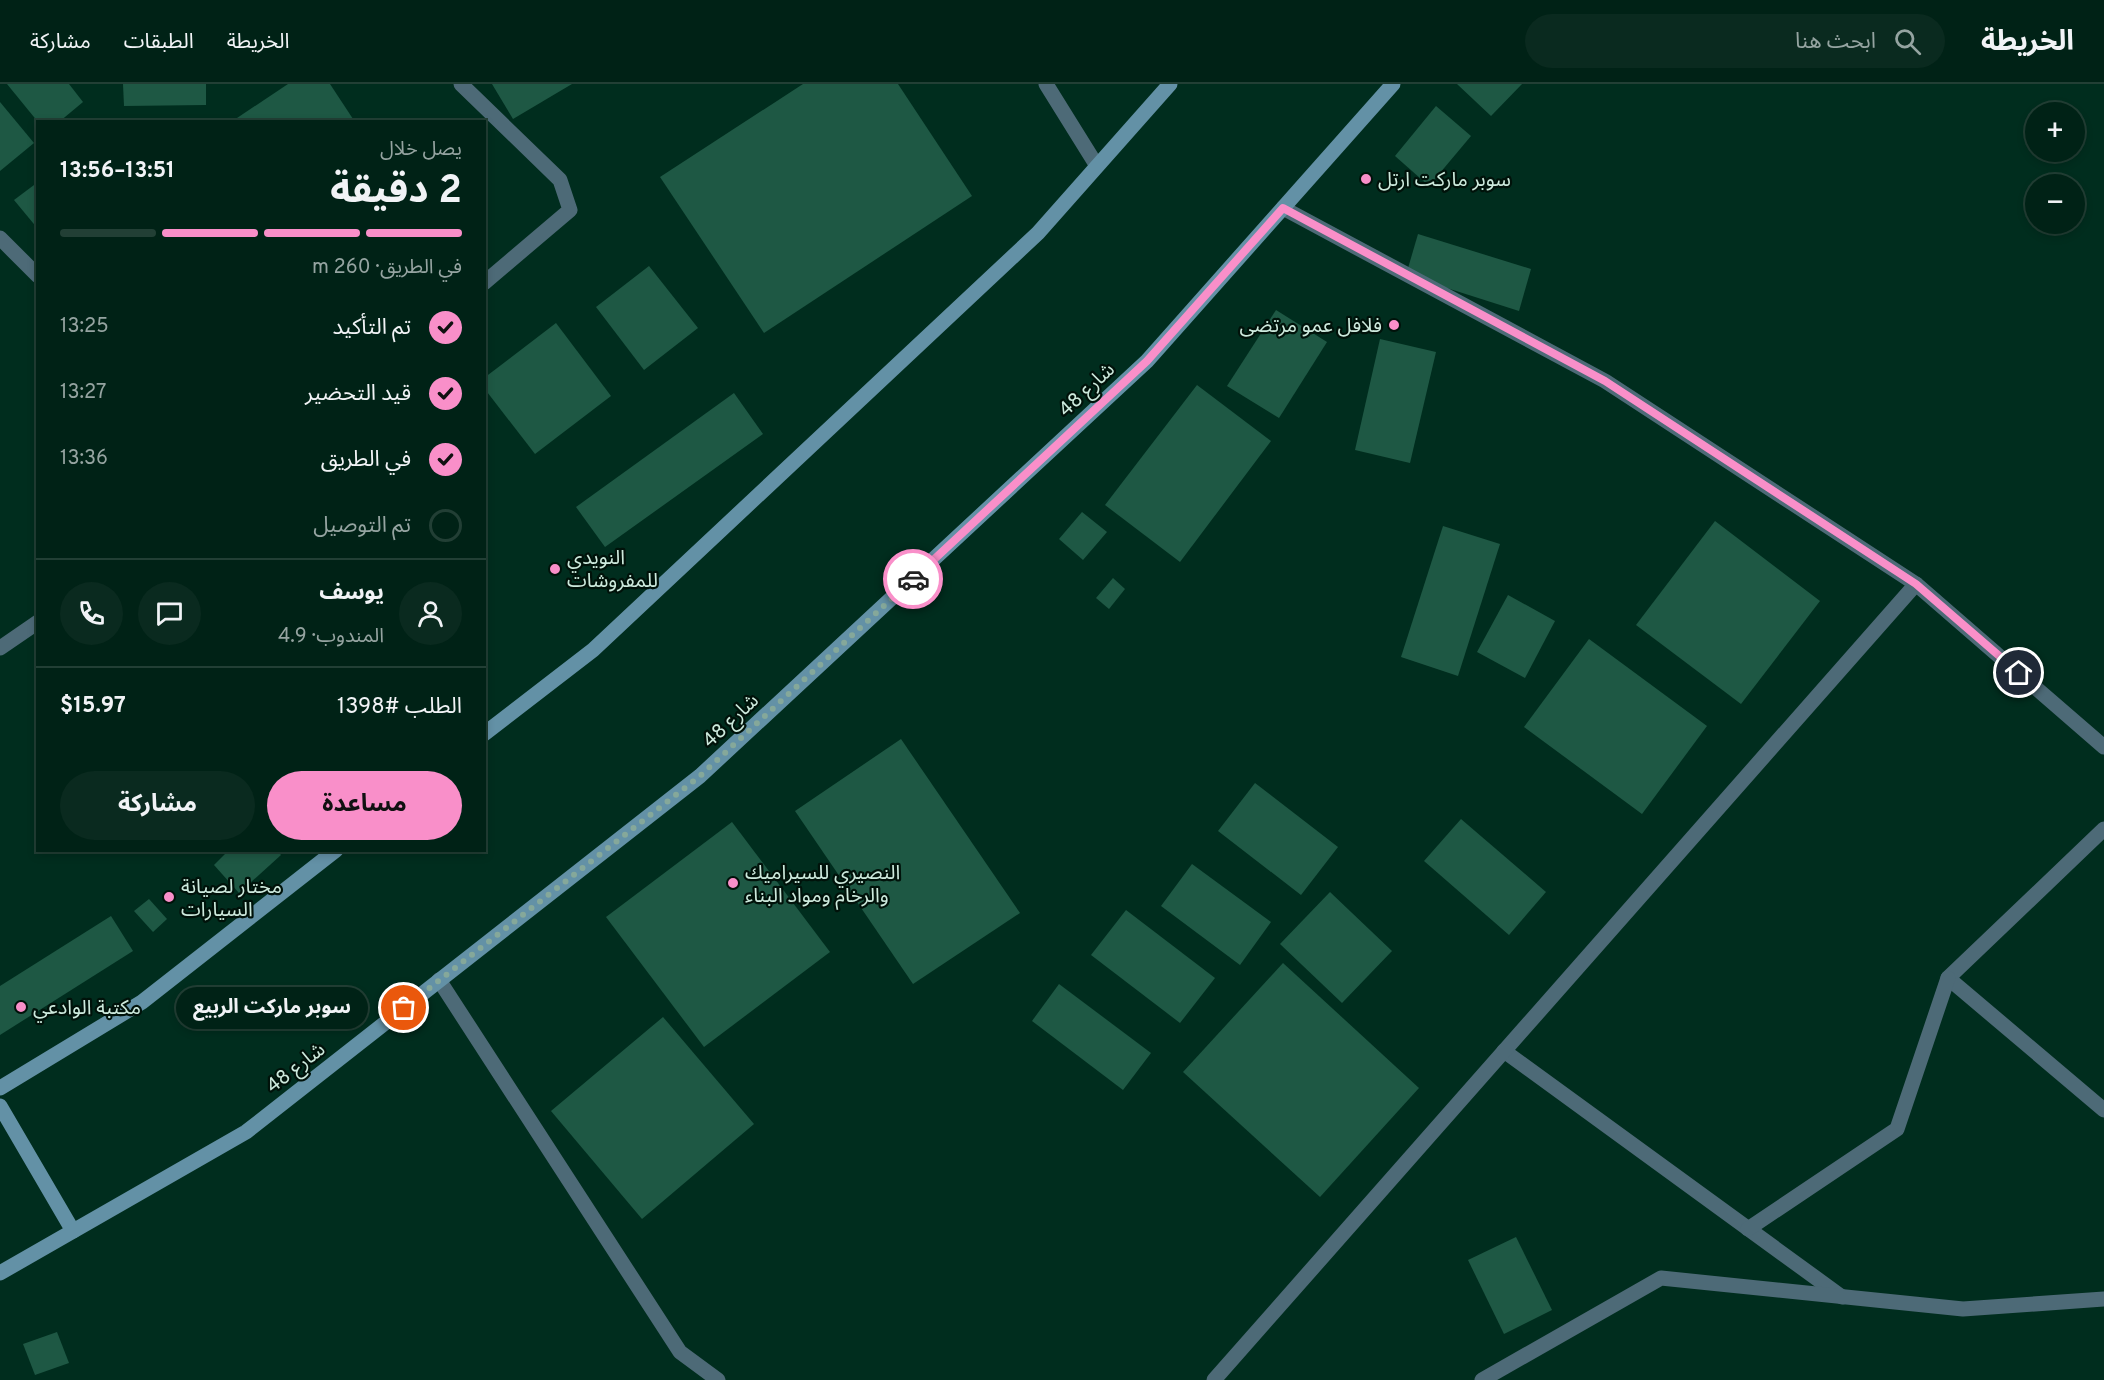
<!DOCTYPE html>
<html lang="ar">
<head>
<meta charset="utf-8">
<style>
  body { margin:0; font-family:Overpass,"Noto Sans Arabic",sans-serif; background:#0a2a1f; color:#f1f3f6; direction:rtl; height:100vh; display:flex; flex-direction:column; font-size:22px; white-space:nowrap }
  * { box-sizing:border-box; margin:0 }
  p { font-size:20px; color:#95a4a1 }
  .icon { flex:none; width:33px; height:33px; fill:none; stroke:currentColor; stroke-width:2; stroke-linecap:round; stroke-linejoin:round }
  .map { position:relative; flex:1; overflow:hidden; direction:ltr }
  .panel { position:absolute; left:36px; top:36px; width:450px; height:732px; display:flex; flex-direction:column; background:#002216; border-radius:0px; box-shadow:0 3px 9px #0003,0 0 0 2px #223f35; direction:rtl }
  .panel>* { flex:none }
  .fabs { position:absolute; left:2025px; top:18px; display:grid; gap:12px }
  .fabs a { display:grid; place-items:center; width:60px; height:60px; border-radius:50%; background:#002216; box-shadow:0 3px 9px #0003,0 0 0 2px #223f35; font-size:30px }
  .pin { position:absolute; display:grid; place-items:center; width:51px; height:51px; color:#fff; margin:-26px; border:3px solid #fff; border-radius:50%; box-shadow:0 2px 6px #0007 }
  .courier { position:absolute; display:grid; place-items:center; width:60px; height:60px; margin:-30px; border:4px solid #f98fc9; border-radius:50%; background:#fff; color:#222; box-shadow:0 2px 8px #0007 }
  .bubble { position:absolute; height:42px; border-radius:21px; background:#002216; box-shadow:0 3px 9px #0003,0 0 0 2px #223f35; font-size:20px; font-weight:700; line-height:42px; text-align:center; direction:rtl }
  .head em { font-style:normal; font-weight:700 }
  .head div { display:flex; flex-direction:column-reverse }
  .head { display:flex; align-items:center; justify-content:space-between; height:102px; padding:0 24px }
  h1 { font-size:39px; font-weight:700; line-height:45px }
  .bar { display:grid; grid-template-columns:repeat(4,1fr); gap:9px 6px; align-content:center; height:72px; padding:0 24px }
  .bar i { height:8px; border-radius:4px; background:#223f35 }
  .bar .on { background:#f98fc9 }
  .bar p { grid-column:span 4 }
  .line { display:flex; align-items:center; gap:15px; padding:0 24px; border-top:2px solid #223f35 }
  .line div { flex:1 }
  .round { display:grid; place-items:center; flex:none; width:63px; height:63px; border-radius:32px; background:#0a2a1f }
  ol { padding:0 24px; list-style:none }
  li { display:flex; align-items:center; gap:18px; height:66px }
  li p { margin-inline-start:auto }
  li .icon { padding:6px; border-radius:50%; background:#f98fc9; color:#111; stroke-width:4 }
  li:last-child { color:#95a4a1 }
  li i { width:33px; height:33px; border:3px solid #223f35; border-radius:50% }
  .primary-button { display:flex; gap:12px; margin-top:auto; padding:12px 24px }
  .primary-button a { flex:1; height:69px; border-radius:36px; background:#f98fc9; color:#111; font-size:24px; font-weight:700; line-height:69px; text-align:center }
  .primary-button a+a { background:#0a2a1f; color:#f1f3f6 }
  header { display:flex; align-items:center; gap:36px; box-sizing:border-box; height:84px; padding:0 30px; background:#002216; border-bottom:2px solid #223f35 }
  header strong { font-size:28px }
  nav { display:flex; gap:33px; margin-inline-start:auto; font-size:21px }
  .search { width:420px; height:54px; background:#0a2a1f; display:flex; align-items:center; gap:15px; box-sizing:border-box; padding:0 21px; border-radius:33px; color:#95a4a1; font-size:22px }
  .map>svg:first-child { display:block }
</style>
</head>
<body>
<header>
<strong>الخريطة</strong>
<div class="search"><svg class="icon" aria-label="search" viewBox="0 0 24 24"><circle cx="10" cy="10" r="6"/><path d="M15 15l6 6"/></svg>ابحث هنا</div>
<nav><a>الخريطة</a><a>الطبقات</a><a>مشاركة</a></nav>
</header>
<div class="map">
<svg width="2104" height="1296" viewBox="0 0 2104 1296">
  <rect width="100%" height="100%" fill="#002d1e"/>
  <g fill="#1e5844">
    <path d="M7 0H69L83 18 59 38H38Z"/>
    <path d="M123 0H206V21L124 22Z"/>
    <path d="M288 0H330L355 38H239L237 34Z"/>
    <path d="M492 0H572L513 35Z"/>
    <path d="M803 0H898L972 112 764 249 660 93Z"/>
    <path d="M1457 0H1522L1491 32Z"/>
    <path d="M0 18 34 59 0 87Z"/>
    <path d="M1436 22 1471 52 1429 102 1395 72Z"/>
    <path d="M38 98V145L14 116Z"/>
    <path d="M1418 150 1531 185 1519 227 1406 191Z"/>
    <path d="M649 182 698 244 644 286 596 223Z"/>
    <path d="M1276 226 1327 258 1279 334 1227 302Z"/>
    <path d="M556 239 611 312 535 370 484 304V294Z"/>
    <path d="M1380 255 1436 268 1410 379 1355 366Z"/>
    <path d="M1197 301 1271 357 1180 478 1105 421Z"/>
    <path d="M734 309 763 350 605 463 576 423Z"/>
    <path d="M1082 428 1107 448 1083 476 1059 455Z"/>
    <path d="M1715 437 1820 517 1741 620 1636 541Z"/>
    <path d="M1443 442 1500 460 1458 592 1401 573Z"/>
    <path d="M1113 494 1125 505 1109 525 1096 514Z"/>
    <path d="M1508 511 1555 537 1525 594 1477 568Z"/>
    <path d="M1589 555 1707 642 1642 730 1524 643Z"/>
    <path d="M901 655 1020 829 913 900 795 727Z"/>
    <path d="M1255 699 1338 763 1301 811 1218 747Z"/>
    <path d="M1461 735 1546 808 1509 851 1424 777Z"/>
    <path d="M732 738 830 868 704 963 606 833Z"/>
    <path d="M229 766H277L281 771 239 809 214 781Z"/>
    <path d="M1192 780 1271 838 1240 881 1161 822Z"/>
    <path d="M1330 808 1392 867 1342 919 1280 860Z"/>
    <path d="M149 815 167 835 153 848 134 827Z"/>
    <path d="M1126 826 1215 894 1180 939 1091 871Z"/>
    <path d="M111 832 133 867 0 951V902Z"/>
    <path d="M1283 879 1419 1004 1320 1113 1183 988Z"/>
    <path d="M1059 900 1151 969 1123 1006 1032 937Z"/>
    <path d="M663 933 754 1040 642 1135 551 1027Z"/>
    <path d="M1516 1153 1552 1226 1504 1250 1468 1176Z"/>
    <path d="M57 1248 69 1279 35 1291 23 1260Z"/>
  </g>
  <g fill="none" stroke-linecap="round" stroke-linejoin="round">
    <g stroke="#4d6a77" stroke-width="15">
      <path d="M461 0 560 96 570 126 484 199"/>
      <path d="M1046 0 1097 82"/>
      <path d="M1283 124 1605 297 1916 500 2104 663"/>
      <path d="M0 154 38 192"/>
      <path d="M0 564 38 538"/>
      <path d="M2104 745 1948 894 2104 1026"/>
      <path d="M439 896 680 1268 718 1296"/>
      <path d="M1504 967 1842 1213"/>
      <path d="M1748 1145 1897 1045 1948 894"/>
      <path d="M1214 1296 1916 500"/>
      <path d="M1482 1296 1661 1194 1963 1225 2104 1215"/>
    </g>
    <g stroke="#6391a6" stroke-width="15">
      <path d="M484 650 593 566 1038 149 1170 0"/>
      <path d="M0 1004 142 918 336 766"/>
      <path d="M0 1022 73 1147"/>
      <path d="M0 1189 246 1048 700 692 1147 277 1393 0"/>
    </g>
  </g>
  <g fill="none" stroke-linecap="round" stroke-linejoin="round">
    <path stroke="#85a89a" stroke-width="6" stroke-dasharray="0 10.8" d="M404 924 700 692 913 495"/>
    <path stroke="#f98fc9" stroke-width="8" d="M913 495 1147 277 1283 124 1605 297 1916 500 2019 589"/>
  </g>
  <g fill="#f98fc9" stroke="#00120a" stroke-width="2">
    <circle cx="1366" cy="95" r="6"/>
    <circle cx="1394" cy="241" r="6"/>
    <circle cx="555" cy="485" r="6"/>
    <circle cx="733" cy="799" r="6"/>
    <circle cx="169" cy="813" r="6"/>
    <circle cx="21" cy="923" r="6"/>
  </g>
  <g text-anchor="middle" stroke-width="4.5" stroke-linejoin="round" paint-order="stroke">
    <g font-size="20" fill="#cdeadd" stroke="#00120a" text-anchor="start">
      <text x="1378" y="102">سوبر ماركت ارتل</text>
      <text x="1382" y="248" text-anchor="end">فلافل عمو مرتضى</text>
      <text x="567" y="480">النويدي<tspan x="567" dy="23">للمفروشات</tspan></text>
      <text x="745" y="795">النصيري للسيراميك<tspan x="745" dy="23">والرخام ومواد البناء</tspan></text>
      <text x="181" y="809">مختار لصيانة<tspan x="181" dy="23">السيارات</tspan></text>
      <text x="33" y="930">مكتبة الوادعي</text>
    </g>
    <g font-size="20" fill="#cdeadd" stroke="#00120a">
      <text transform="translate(1086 305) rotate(-43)" y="7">شارع 48</text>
      <text transform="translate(730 636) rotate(-43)" y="7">شارع 48</text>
      <text transform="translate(295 983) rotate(-38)" y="7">شارع 48</text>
    </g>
  </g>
</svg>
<div class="fabs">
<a>+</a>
<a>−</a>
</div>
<div class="pin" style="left:404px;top:924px;background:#ea580c"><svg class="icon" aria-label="bag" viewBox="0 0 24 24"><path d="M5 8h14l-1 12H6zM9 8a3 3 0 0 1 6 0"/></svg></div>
<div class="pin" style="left:2019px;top:589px;background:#1f2937"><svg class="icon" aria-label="home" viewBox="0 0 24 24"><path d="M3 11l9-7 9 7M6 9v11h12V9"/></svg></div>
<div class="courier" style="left:913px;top:495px"><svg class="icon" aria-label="car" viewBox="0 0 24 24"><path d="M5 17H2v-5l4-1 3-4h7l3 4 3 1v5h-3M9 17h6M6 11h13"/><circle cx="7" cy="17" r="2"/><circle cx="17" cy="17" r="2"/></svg></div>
<div class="bubble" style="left:176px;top:903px;width:192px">سوبر ماركت الربيع</div>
<section class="panel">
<div class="head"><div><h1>2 دقيقة</h1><p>يصل خلال</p></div><em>13:51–13:56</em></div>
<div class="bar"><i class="on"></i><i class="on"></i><i class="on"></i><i></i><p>في الطريق · 260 m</p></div>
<ol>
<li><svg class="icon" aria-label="check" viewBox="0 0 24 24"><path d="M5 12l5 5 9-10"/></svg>تم التأكيد<p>13:25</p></li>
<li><svg class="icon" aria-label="check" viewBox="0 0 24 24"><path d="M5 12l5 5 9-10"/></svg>قيد التحضير<p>13:27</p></li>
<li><svg class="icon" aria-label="check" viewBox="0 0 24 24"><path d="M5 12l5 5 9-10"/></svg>في الطريق<p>13:36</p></li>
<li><i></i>تم التوصيل</li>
</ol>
<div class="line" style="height:108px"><a class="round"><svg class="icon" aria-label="person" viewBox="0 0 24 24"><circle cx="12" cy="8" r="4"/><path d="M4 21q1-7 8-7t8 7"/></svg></a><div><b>يوسف</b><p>المندوب · 4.9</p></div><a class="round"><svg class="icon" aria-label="chat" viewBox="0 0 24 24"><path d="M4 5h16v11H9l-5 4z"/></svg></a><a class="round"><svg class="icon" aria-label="phone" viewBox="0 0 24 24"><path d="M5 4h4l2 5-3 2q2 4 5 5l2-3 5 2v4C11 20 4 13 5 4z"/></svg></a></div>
<div class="line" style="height:78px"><div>الطلب #1398</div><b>$15.97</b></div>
<div class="primary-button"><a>مساعدة</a><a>مشاركة</a></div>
</section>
</div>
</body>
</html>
